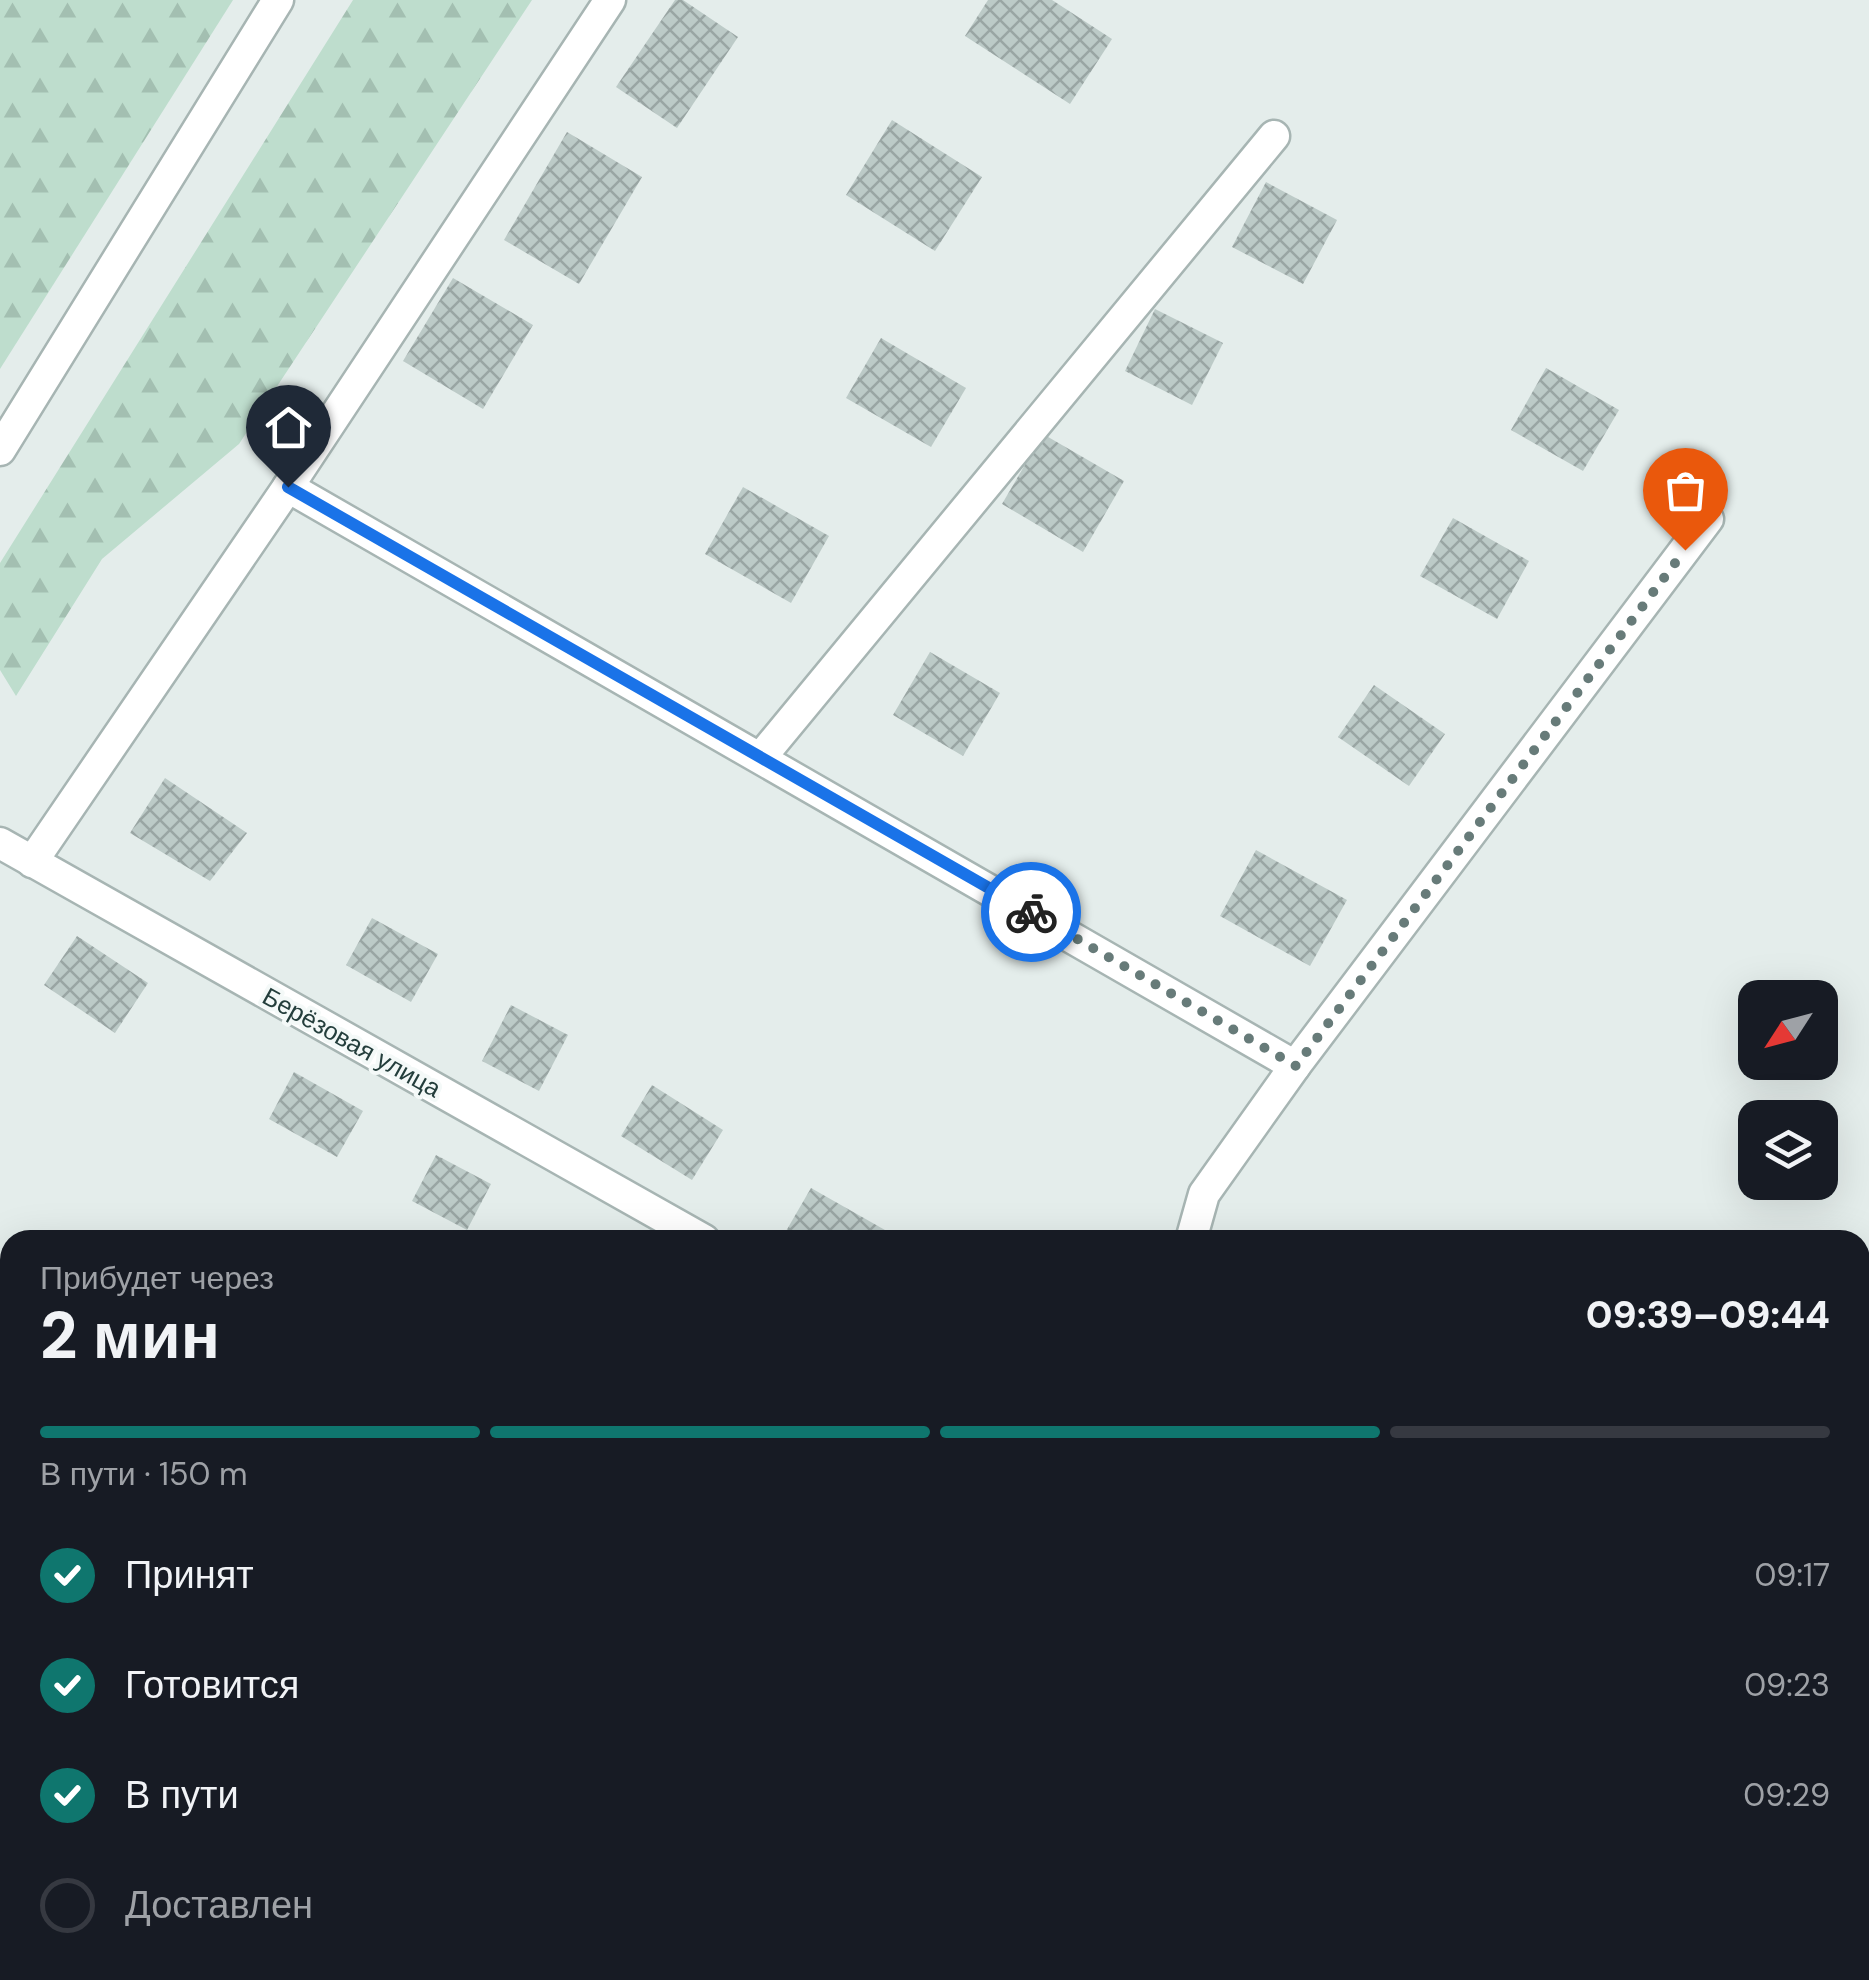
<!DOCTYPE html>
<html lang="ru">
<head>
<meta charset="utf-8">
<style>
  body { margin:0; font-family:"DM Sans",sans-serif; background:#242831; color:#f1f3f6; height:100vh; display:flex; flex-direction:column; font-size:38px; white-space:nowrap }
  * { box-sizing:border-box; margin:0 }
  p { font-size:32px; color:#9ea1a6 }
  .icon { flex:none; width:55px; height:55px; fill:none; stroke:currentColor; stroke-width:2; stroke-linecap:round; stroke-linejoin:round }
  .map { position:relative; flex:1; overflow:hidden }
  .side { position:absolute; left:0px; top:1230px; width:1870px; height:750px; display:flex; flex-direction:column; background:#171b24; border-radius:30px 30px 0 0; box-shadow:0 10px 40px #0002 }
  .side>* { flex:none }
  .needle { width:65px; rotate:234deg }
  .fabs { position:absolute; left:1738px; top:980px; display:grid; gap:20px }
  .fabs a { display:grid; place-items:center; width:100px; height:100px; border-radius:20px; background:#171b24; box-shadow:0 10px 40px #0002; font-size:50px }
  .pin { position:absolute; display:grid; place-items:center; width:85px; height:85px; color:#fff; margin:-102px -42px; border-radius:50% 50% 50% 0; rotate:-45deg; box-shadow:0 0 10px #0007 }
  .pin .icon { rotate:45deg }
  .courier { position:absolute; display:grid; place-items:center; width:100px; height:100px; margin:-50px; border:8px solid #1a73e8; border-radius:50%; background:#fff; color:#222; box-shadow:0 2px 12px #0007 }
  .head em { font-style:normal; font-weight:800 }
  .head div { display:flex; flex-direction:column-reverse }
  .head { display:flex; align-items:center; justify-content:space-between; height:170px; padding:0 40px }
  h1 { font-size:65px; font-weight:800; line-height:75px }
  .bar { display:grid; grid-template-columns:repeat(4,1fr); gap:15px 10px; align-content:center; height:120px; padding:0 40px }
  .bar i { height:12px; border-radius:8px; background:#363941 }
  .bar .selected { background:#0f766e }
  .bar p { grid-column:span 4 }
  ol { padding:0 40px; list-style:none }
  li { display:flex; align-items:center; gap:30px; height:110px }
  li p { margin-inline-start:auto }
  li .icon { padding:10px; border-radius:50%; background:#0f766e; color:#fff; stroke-width:4 }
  li:last-child { color:#9ea1a6 }
  li i { width:55px; height:55px; border:5px solid #363941; border-radius:50% }
  .map>svg:first-child { display:block }
</style>
</head>
<body>
<div class="map">
<svg width="1869" height="1980" viewBox="0 0 1869 1980">
  <defs>
    <pattern id="forest-firs" width="22" height="20" patternUnits="userSpaceOnUse" patternTransform="scale(2.5)"><rect width="22" height="20" fill="#beddcd"/><path d="M5 1l3.5 6h-7zM16 11l3.5 6h-7z" fill="#a3bfb1"/></pattern>
    <pattern id="building-cross-hatch" width="8" height="8" patternUnits="userSpaceOnUse" patternTransform="scale(2.5)"><rect width="8" height="8" fill="#bccac7"/><path d="M0 0l8 8M0 8l8-8" fill="none" stroke="#99a5a3"/></pattern>
  </defs>
  <rect width="100%" height="100%" fill="#e4edeb"/>
  <g fill="url(#forest-firs)">
    <path d="M0 0H233L0 369Z"/>
    <path d="M353 0H532L239 444 102 559 16 696 0 670V563Z"/>
  </g>
  <g fill="url(#building-cross-hatch)">
    <path d="M675 0H683L738 37 677 128 616 87Z"/>
    <path d="M988 0H1052L1112 39 1070 104 965 36Z"/>
    <path d="M892 120 982 177 935 251 846 195Z"/>
    <path d="M567 132 642 177 579 284 504 240Z"/>
    <path d="M1266 182 1337 220 1303 284 1232 247Z"/>
    <path d="M453 278 533 325 483 409 403 361Z"/>
    <path d="M1155 309 1223 343 1192 405 1125 371Z"/>
    <path d="M881 338 966 388 931 447 846 398Z"/>
    <path d="M1546 368 1619 410 1583 471 1511 430Z"/>
    <path d="M1043 434 1124 481 1083 552 1002 504Z"/>
    <path d="M743 487 829 536 791 603 705 554Z"/>
    <path d="M1453 518 1529 561 1497 619 1420 576Z"/>
    <path d="M930 652 1000 693 963 756 893 715Z"/>
    <path d="M1374 685 1445 734 1409 786 1338 737Z"/>
    <path d="M165 778 247 833 210 881 130 833Z"/>
    <path d="M1256 850 1347 900 1310 966 1220 916Z"/>
    <path d="M372 918 438 954 411 1002 346 965Z"/>
    <path d="M77 936 148 983 115 1033 44 985Z"/>
    <path d="M511 1005 568 1035 539 1091 482 1061Z"/>
    <path d="M294 1072 363 1111 337 1157 269 1119Z"/>
    <path d="M652 1085 723 1130 692 1180 621 1136Z"/>
    <path d="M436 1155 491 1184 467 1230 412 1201Z"/>
    <path d="M811 1188 885 1230 880 1240 782 1238Z"/>
    <path d="M10 1368V1445L0 1440V1387Z"/>
    <path d="M0 1607 10 1613V1687L0 1680Z"/>
    <path d="M429 1970H527L521 1980H447Z"/>
    <path d="M872 1970H945L940 1980H891Z"/>
    <path d="M1495 1970H1533L1549 1980H1488Z"/>
    <path d="M1728 1970H1847L1852 1973 1848 1980H1727L1723 1978Z"/>
  </g>
  <g fill="none" stroke-linecap="round" stroke-linejoin="round">
    <defs>
      <g id="minor">
        <path d="M288 487 1295 1066"/>
        <path d="M762 756 1274 136"/>
        <path d="M0 843 704 1240"/>
        <path d="M32 862 288 487 610 0"/>
        <path d="M1191 1240 1204 1194 1295 1066 1708 519"/>
        <path d="M0 1541 10 1547"/>
        <path d="M1860 1899 1869 1904"/>
        <path d="M725 1970 742 1980"/>
        <path d="M993 1980 995 1970"/>
        <path d="M1200 1980 1204 1970"/>
      </g>
      <path id="tertiary" d="M0 450 278 0"/>
    </defs>
    <use href="#minor" stroke="#a7b5b3" stroke-width="35"/>
    <use href="#tertiary" stroke="#a7b5b3" stroke-width="35"/>
    <use href="#minor" stroke="#fff" stroke-width="30"/>
    <use href="#tertiary" stroke="#fff" stroke-width="30"/>
  </g>
  <g fill="none" stroke-linecap="round" stroke-linejoin="round">
    <path stroke="#677b79" stroke-width="10" stroke-dasharray="0 18" d="M1031 912 1296 1066 1685 550"/>
    <path stroke="#1a73e8" stroke-width="12" d="M288 487 1031 912"/>
  </g>
  <g text-anchor="middle" stroke-width="8" stroke-linejoin="round" paint-order="stroke">
    <g font-size="25" fill="#243e3c" stroke="#f4f9f8">
      <text transform="translate(352 1042) rotate(29)" y="9">Берёзовая улица</text>
    </g>
  </g>
</svg>
<div class="fabs">
<a><svg class="needle" viewBox="-14 -14 28 28"><path d="M0-13l5 13h-10z" fill="#e53935"/><path d="M0 13l5-13h-10z" fill="#9ea1a6"/></svg></a>
<a><svg class="icon" aria-label="layers" viewBox="0 0 24 24"><path d="M12 4l9 5-9 5-9-5zM3 14l9 5 9-5"/></svg></a>
</div>
<div class="pin" style="left:1685px;top:550px;background:#ea580c"><svg class="icon" aria-label="bag" viewBox="0 0 24 24"><path d="M5 8h14l-1 12H6zM9 8a3 3 0 0 1 6 0"/></svg></div>
<div class="pin" style="left:288px;top:487px;background:#1f2937"><svg class="icon" aria-label="home" viewBox="0 0 24 24"><path d="M3 11l9-7 9 7M6 9v11h12V9"/></svg></div>
<div class="courier" style="left:1031px;top:912px"><svg class="icon" aria-label="bike" viewBox="0 0 24 24"><circle cx="6" cy="16" r="4"/><circle cx="18" cy="16" r="4"/><path d="M6 16l4-8h5l3 8M10 8l3 8H6M13 5h3"/></svg></div>
<section class="side">
<div class="head"><div><h1>2 мин</h1><p>Прибудет через</p></div><em>09:39–09:44</em></div>
<div class="bar"><i class="selected"></i><i class="selected"></i><i class="selected"></i><i></i><p>В пути · 150 m</p></div>
<ol>
<li><svg class="icon" aria-label="check" viewBox="0 0 24 24"><path d="M5 12l5 5 9-10"/></svg>Принят<p>09:17</p></li>
<li><svg class="icon" aria-label="check" viewBox="0 0 24 24"><path d="M5 12l5 5 9-10"/></svg>Готовится<p>09:23</p></li>
<li><svg class="icon" aria-label="check" viewBox="0 0 24 24"><path d="M5 12l5 5 9-10"/></svg>В пути<p>09:29</p></li>
<li><i></i>Доставлен</li>
</ol>
</section>
</div>
</body>
</html>
